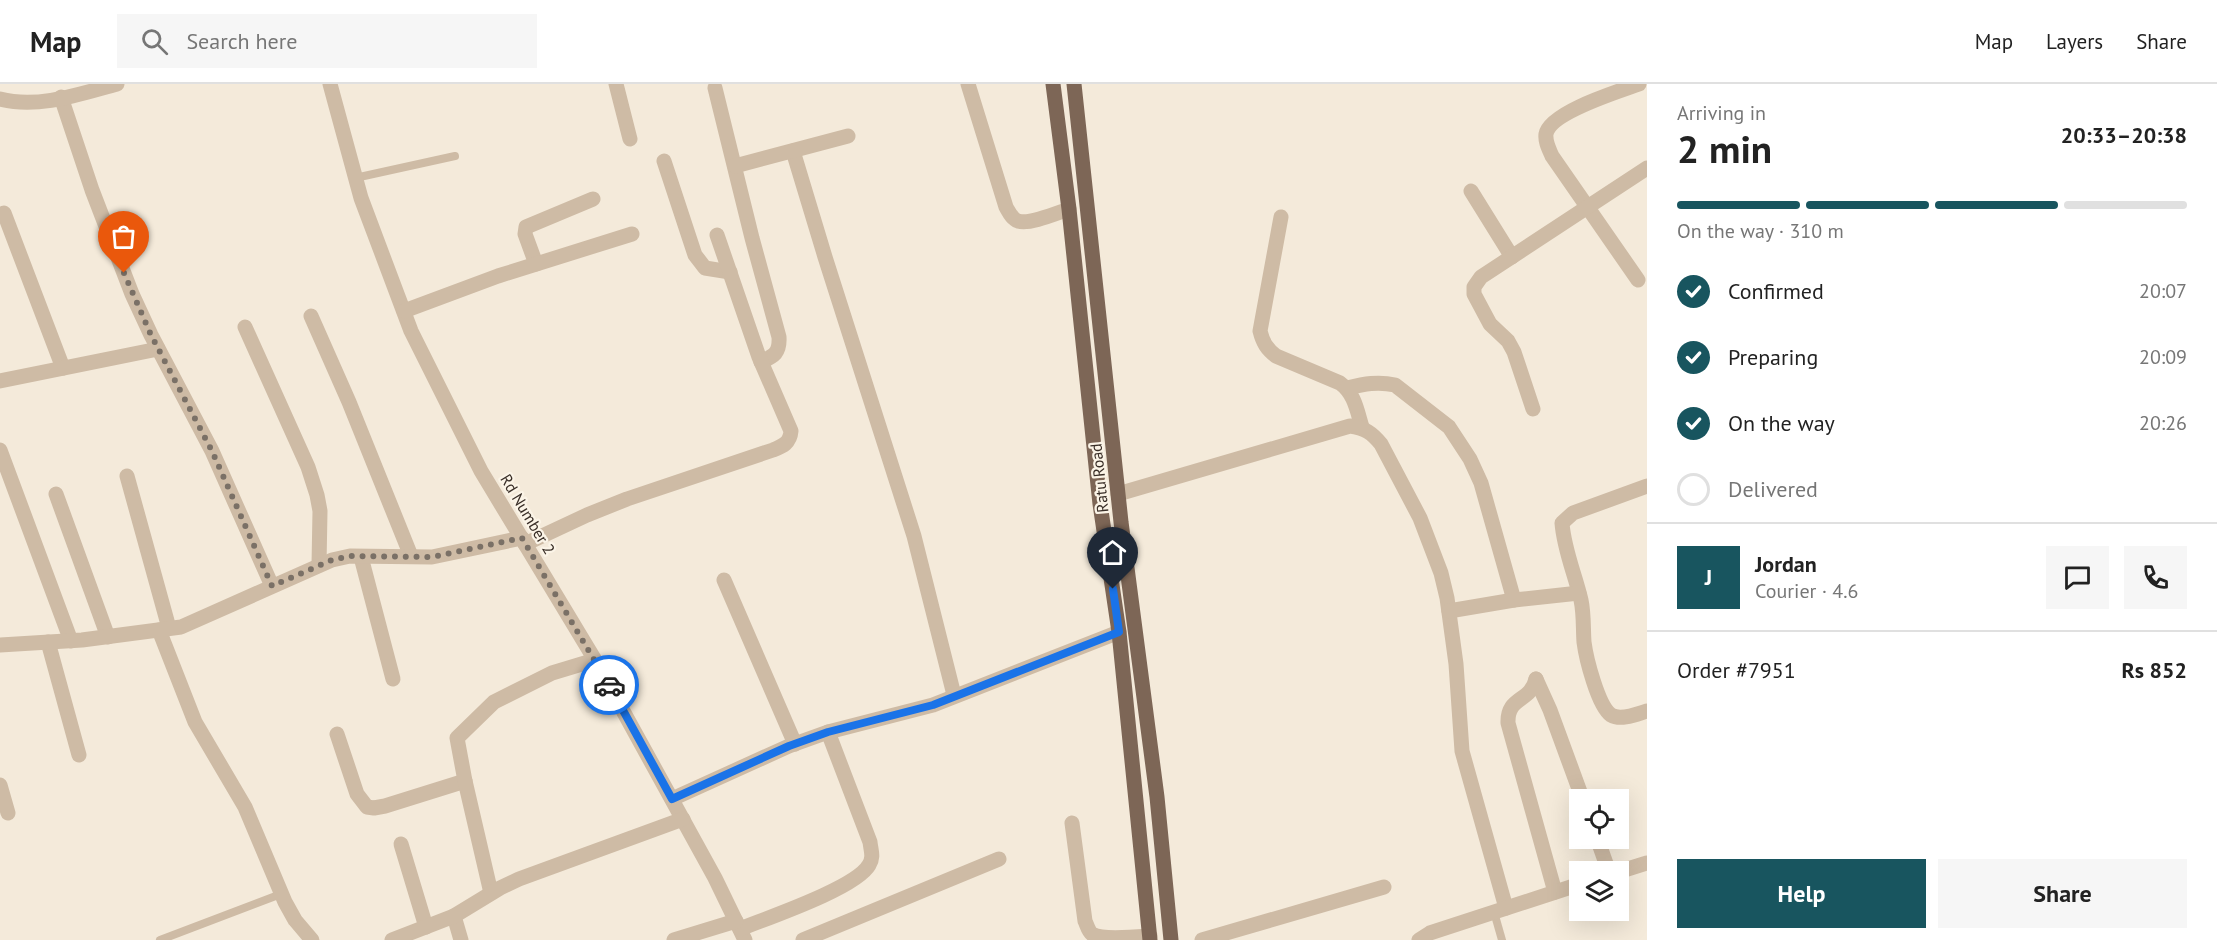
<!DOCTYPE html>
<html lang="en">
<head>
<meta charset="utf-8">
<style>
  body { margin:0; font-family:"PT Sans",sans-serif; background:#f6f6f6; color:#222; height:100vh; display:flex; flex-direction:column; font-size:22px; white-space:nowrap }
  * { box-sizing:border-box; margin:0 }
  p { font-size:20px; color:#767676 }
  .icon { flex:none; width:33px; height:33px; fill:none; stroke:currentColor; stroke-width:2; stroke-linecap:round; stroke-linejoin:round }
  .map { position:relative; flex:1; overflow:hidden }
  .details { display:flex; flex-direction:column; background:#fff; width:570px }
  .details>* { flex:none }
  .tools { position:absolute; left:1569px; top:705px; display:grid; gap:12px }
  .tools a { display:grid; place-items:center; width:60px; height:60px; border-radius:0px; background:#fff; box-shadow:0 6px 24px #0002; font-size:30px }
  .pin { position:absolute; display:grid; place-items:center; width:51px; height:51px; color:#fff; margin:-62px -26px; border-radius:50% 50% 50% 0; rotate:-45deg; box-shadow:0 0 6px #0007 }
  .pin .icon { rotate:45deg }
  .courier { position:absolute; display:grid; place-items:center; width:60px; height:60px; margin:-30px; border:4px solid #1a73e8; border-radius:50%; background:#fff; color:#222; box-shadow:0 2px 8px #0007 }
  .overview em { font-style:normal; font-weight:700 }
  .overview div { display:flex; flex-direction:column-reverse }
  .overview { display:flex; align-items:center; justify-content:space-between; height:102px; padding:0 30px }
  h1 { font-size:39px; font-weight:700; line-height:45px }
  .bar { display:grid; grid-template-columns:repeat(4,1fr); gap:9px 6px; align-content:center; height:72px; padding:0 30px }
  .bar i { height:8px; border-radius:4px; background:#e0e0e0 }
  .bar .on { background:#18555f }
  .bar p { grid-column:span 4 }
  .line { display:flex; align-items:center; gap:15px; padding:0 30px; border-top:2px solid #e0e0e0 }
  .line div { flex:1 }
  .round { display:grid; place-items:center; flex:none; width:63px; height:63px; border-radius:0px; background:#f6f6f6 }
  ol { padding:0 30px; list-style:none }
  li { display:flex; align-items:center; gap:18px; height:66px }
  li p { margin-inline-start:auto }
  li .icon { padding:6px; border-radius:50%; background:#18555f; color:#fff; stroke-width:4 }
  li:last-child { color:#767676 }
  li i { width:33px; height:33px; border:3px solid #e0e0e0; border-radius:50% }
  .action { display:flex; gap:12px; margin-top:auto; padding:12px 30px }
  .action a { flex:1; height:69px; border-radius:0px; background:#18555f; color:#fff; font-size:24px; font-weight:700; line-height:69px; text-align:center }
  .action a+a { background:#f6f6f6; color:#222 }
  header { display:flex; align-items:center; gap:36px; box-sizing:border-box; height:84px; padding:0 30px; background:#fff; border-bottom:2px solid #e0e0e0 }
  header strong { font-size:28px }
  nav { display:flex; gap:33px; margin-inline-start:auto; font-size:21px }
  .search { width:420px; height:54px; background:#f6f6f6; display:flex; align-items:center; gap:15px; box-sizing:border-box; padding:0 21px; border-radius:0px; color:#767676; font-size:22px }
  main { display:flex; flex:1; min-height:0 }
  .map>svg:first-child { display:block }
</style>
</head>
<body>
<header>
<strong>Map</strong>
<div class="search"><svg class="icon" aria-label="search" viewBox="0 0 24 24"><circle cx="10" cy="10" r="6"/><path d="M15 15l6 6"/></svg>Search here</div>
<nav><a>Map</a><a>Layers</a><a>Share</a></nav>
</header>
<main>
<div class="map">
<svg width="1647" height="856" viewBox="0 0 1647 856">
  <rect width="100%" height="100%" fill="#f4eada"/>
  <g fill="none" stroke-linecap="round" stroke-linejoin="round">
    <g stroke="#cebba5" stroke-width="8">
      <path d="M355 94 455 72"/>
      <path d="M1494 828 1502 856"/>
      <path d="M160 856 281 810"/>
    </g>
    <g stroke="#cebba5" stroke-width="15">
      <path d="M330 0 361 114 411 247 481 387 595 576 715 794 745 856"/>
      <path d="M616 0 630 55"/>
      <path d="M968 0 1006 123C1009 128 1012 135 1018 137 1029 141 1057 129 1069 125"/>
      <path d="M715 4 752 154 779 253C780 269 774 272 761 278"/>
      <path d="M61 13 92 106 132 210 151 251 212 367 272 502"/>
      <path d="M0 15C38 25 80 10 117 0"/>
      <path d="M793 67 825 173 914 452 954 611"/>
      <path d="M664 77 695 171 705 184 730 188"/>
      <path d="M735 82 848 52"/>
      <path d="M1471 107 1512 173"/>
      <path d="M4 129 63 284"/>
      <path d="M1281 133 1260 247C1263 259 1267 265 1276 272L1340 299C1355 310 1357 327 1362 343"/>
      <path d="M536 180 525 150 526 143 593 115"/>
      <path d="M1638 196 1552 72C1549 65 1545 58 1546 50 1550 28 1620 7 1639 0"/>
      <path d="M404 227 498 192 632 150"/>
      <path d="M311 232 349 318 411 472"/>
      <path d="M245 243 308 383 317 411 320 427 319 481"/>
      <path d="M0 297 158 265"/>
      <path d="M1347 304C1364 300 1378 297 1395 301L1449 343 1470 375 1481 399 1514 516"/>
      <path d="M1533 325 1514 268 1508 257 1490 240 1474 210V203L1481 193 1647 84"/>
      <path d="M0 366 71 557"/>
      <path d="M127 392 169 544"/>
      <path d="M1647 402 1573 429 1562 439C1564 466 1575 490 1581 516 1584 530 1583 544 1584 558 1586 574 1598 622 1611 631 1621 637 1637 630 1647 627"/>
      <path d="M56 410 108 553"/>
      <path d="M1118 410 1350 342C1365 344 1372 349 1381 360L1420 434 1441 489 1447 514 1456 580 1462 667 1506 824"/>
      <path d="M525 460 587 431 627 415 773 366C783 362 790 359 791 347L759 273 717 151"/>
      <path d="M361 473 393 595"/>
      <path d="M724 496 795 660"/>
      <path d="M1449 527 1514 516 1579 509"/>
      <path d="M159 546 195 638 245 723 285 818 295 836 312 856"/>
      <path d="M48 558 79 671"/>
      <path d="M0 561 82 556 181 543 332 476 350 472 432 473 522 454"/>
      <path d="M1536 595C1530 619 1507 612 1508 639L1555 808"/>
      <path d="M1536 595 1550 626 1583 716"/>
      <path d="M337 650 357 710 367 723 374 724 385 722 465 697"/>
      <path d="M0 701 8 729"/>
      <path d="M672 715 789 662 828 648 933 621 1119 548"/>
      <path d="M1072 739 1085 837C1087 841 1088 847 1092 850 1101 856 1136 853 1150 852"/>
      <path d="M1597 754 1609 788"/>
      <path d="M401 760 426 843"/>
      <path d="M1618 788 1647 779"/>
      <path d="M491 809 465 697 457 654 494 618 552 589 595 576"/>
      <path d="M454 832 461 856"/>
      <path d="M740 845C767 834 856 804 869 781 874 773 871 767 870 758L828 648"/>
      <path d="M392 856 454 832 500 804 519 795 683 735"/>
      <path d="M674 856 736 837"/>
      <path d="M803 856 999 775"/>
      <path d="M1202 856 1384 803"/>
      <path d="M1419 856 1430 849 1580 800"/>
    </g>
    <g stroke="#7d6656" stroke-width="15">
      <path d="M1053 0 1069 125 1100 420 1119 548 1150 856"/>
      <path d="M1074 0 1121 438 1157 713 1171 856"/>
    </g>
  </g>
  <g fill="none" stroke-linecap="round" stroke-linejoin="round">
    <path stroke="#7a7066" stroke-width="6" stroke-dasharray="0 10.8" d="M124 189 151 251 212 367 272 502 332 476 350 472 432 473 522 454 609 601"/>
    <path stroke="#1a73e8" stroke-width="8" d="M609 601 672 715 789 662 828 648 933 621 1119 548 1113 505"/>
  </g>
  <g text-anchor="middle" stroke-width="4.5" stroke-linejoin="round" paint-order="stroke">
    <g font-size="16" fill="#392e27" stroke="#fbf4e7">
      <text transform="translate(1099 394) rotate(-96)" y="6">Ratu Road</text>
      <text transform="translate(528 430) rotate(59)" y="6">Rd Number 2</text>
    </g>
  </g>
</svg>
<div class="tools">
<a><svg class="icon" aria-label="locate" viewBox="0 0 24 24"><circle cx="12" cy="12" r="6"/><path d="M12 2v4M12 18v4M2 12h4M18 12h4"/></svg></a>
<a><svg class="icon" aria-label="layers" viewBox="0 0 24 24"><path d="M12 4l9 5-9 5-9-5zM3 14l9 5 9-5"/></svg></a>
</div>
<div class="pin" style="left:124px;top:189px;background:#ea580c"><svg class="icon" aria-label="bag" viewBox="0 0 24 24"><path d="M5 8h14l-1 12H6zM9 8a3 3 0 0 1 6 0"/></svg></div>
<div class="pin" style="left:1113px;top:505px;background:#1f2937"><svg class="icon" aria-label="home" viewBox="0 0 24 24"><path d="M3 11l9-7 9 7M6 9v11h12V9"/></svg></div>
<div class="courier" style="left:609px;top:601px"><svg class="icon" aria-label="car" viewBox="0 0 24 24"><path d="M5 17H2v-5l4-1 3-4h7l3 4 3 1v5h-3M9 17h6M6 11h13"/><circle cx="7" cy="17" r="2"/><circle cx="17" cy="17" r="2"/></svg></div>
</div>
<section class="details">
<div class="overview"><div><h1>2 min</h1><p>Arriving in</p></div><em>20:33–20:38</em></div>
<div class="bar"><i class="on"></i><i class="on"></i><i class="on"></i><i></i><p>On the way · 310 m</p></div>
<ol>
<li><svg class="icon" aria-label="check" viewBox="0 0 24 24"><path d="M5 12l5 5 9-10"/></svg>Confirmed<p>20:07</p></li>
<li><svg class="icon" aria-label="check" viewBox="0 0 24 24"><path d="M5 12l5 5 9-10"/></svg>Preparing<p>20:09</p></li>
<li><svg class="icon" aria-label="check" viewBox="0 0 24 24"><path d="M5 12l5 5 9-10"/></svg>On the way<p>20:26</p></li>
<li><i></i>Delivered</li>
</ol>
<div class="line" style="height:108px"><b class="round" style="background:#18555f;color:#fff">J</b><div><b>Jordan</b><p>Courier · 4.6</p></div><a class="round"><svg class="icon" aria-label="chat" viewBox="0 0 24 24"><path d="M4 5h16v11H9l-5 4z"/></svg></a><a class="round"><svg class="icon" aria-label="phone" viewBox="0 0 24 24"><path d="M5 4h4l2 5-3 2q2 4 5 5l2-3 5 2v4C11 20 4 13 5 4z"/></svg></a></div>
<div class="line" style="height:78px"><div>Order #7951</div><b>Rs 852</b></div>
<div class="action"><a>Help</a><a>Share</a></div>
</section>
</main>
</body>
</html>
